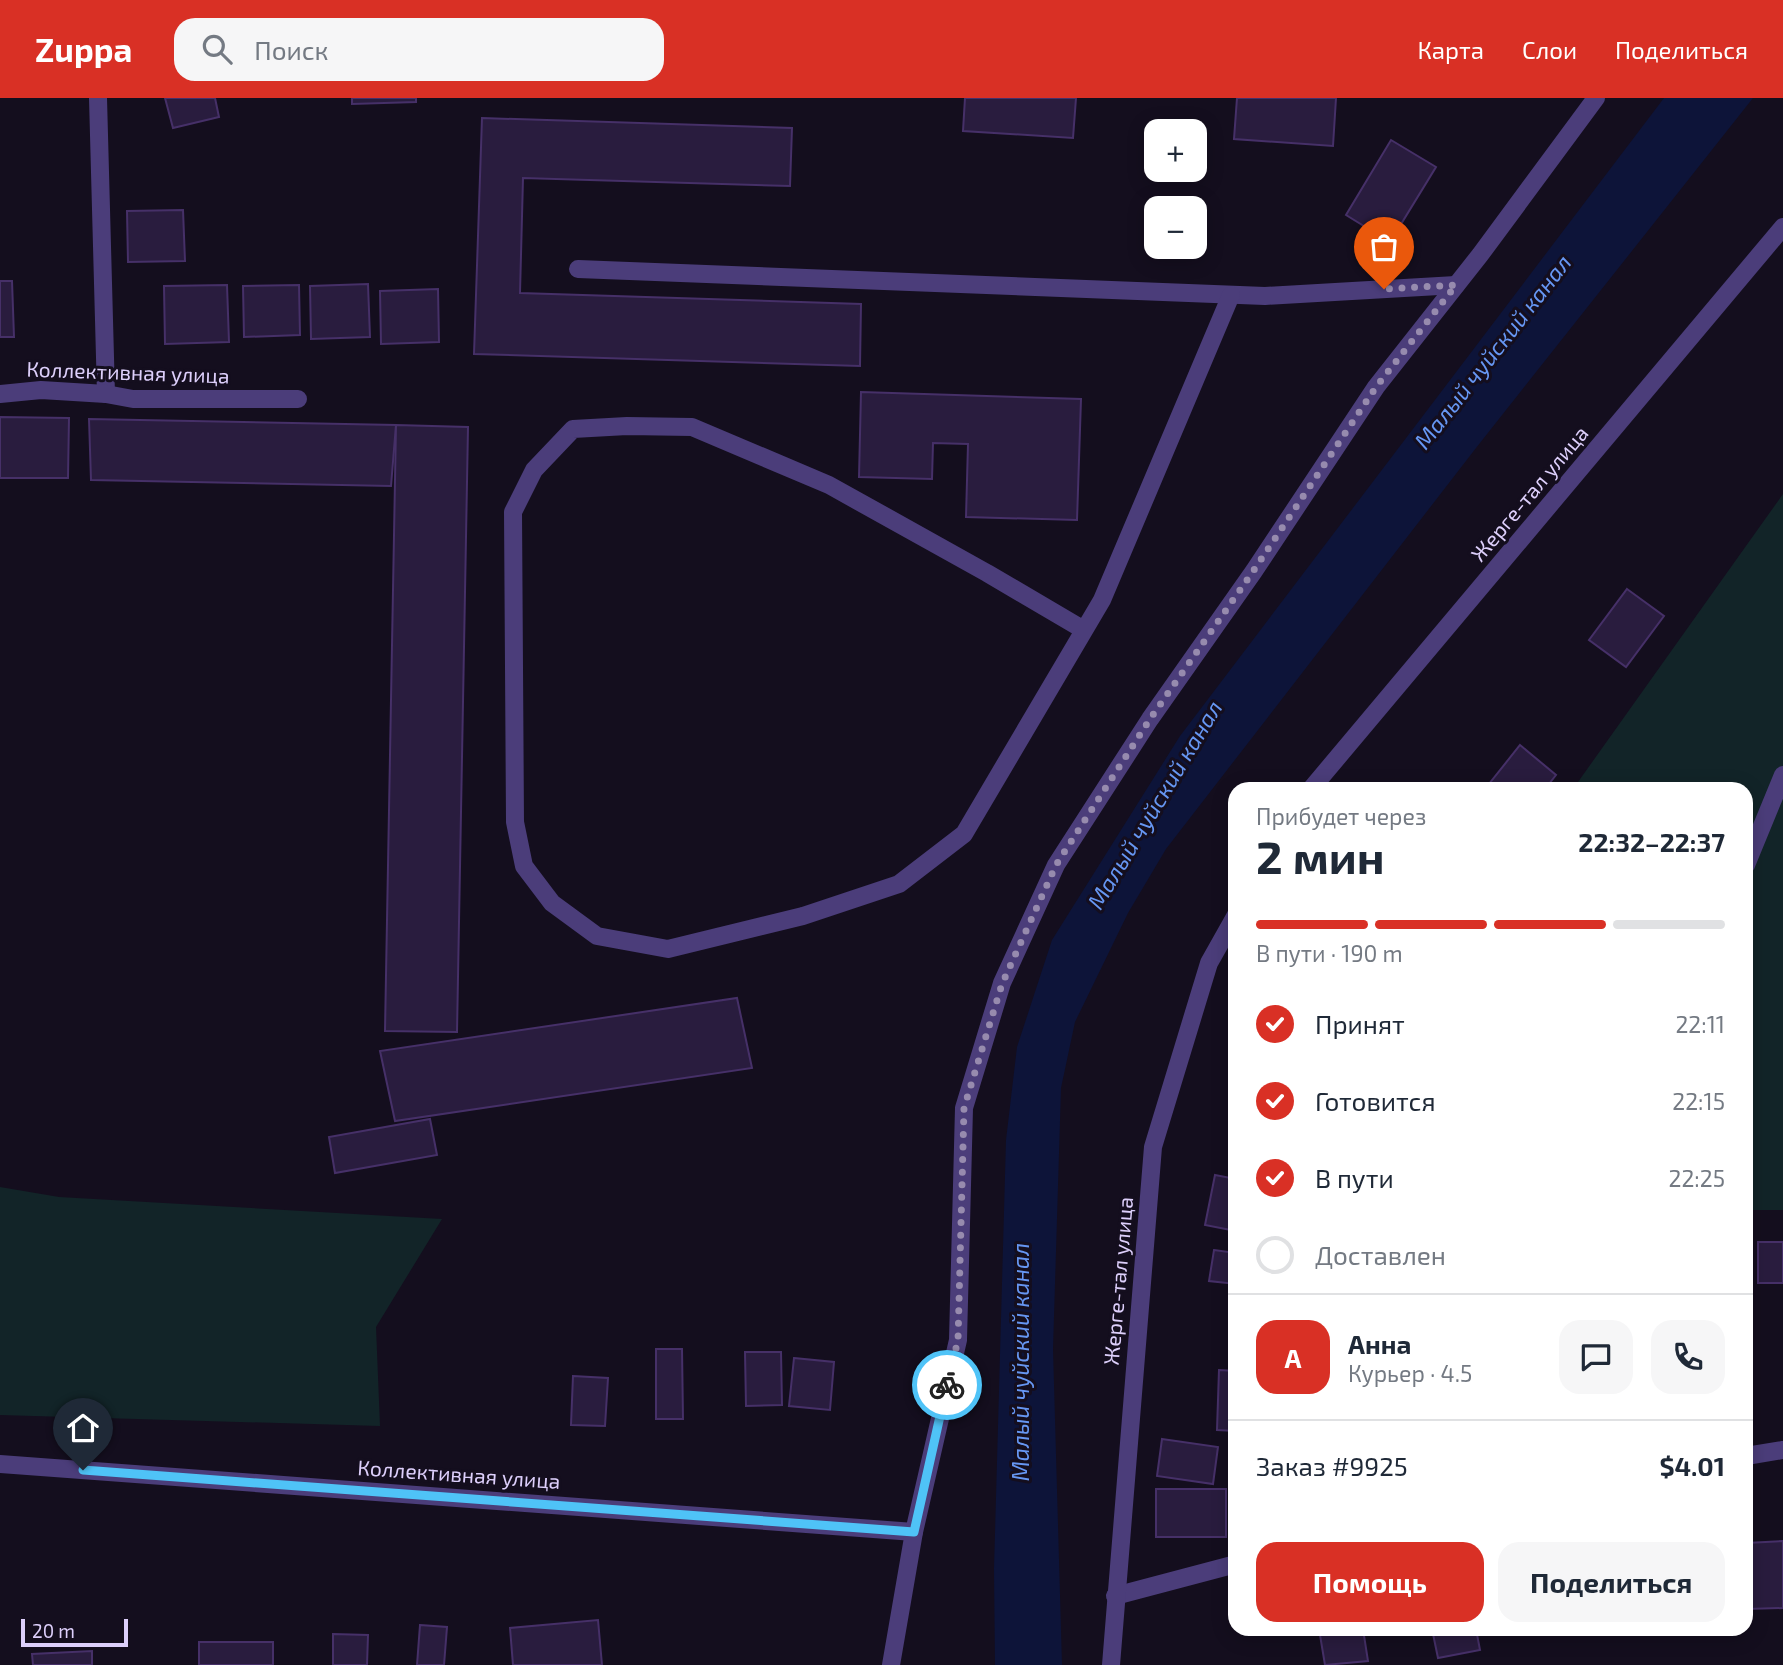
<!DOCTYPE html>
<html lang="ru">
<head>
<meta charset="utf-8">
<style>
  body { margin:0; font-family:"Exo 2",sans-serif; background:#f6f6f7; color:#1f2937; height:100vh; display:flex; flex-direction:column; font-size:26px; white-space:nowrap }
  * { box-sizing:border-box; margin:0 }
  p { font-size:23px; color:#747a83 }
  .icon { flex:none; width:38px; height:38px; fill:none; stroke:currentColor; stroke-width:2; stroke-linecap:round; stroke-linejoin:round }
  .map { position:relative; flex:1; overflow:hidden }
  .sheet { position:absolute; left:1228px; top:684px; width:525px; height:854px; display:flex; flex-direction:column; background:#fff; border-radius:21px; box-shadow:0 4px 18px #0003 }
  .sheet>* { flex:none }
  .controls { position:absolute; left:1144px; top:21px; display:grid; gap:14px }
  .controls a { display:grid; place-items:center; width:63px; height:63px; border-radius:14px; background:#fff; box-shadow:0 4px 18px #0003; font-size:35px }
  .scale { position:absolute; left:21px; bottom:18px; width:107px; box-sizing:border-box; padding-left:7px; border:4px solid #ddcffb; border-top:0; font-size:19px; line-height:24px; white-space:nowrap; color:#ddcffb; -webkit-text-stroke:5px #140e1e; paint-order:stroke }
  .pin { position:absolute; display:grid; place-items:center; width:60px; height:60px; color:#fff; margin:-72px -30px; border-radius:50% 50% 50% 0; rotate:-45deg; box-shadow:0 0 7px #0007 }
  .pin .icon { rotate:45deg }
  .courier { position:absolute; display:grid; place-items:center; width:70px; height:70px; margin:-35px; border:5px solid #4fc3f7; border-radius:50%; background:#fff; color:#222; box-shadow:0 2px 9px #0007 }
  .head em { font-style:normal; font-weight:700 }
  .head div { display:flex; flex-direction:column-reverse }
  .head { display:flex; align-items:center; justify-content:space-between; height:119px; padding:0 28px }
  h1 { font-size:46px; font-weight:700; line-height:52px }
  .bar { display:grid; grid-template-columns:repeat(4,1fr); gap:10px 7px; align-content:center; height:84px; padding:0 28px }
  .bar i { height:9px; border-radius:5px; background:#e0e1e3 }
  .bar .current { background:#d93025 }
  .bar p { grid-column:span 4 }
  .line { display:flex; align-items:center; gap:18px; padding:0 28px; border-top:2px solid #e0e1e3 }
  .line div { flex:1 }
  .round { display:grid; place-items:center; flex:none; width:74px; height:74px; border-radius:21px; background:#f6f6f7 }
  ol { padding:0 28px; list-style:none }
  li { display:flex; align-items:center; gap:21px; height:77px }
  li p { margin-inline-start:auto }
  li .icon { padding:7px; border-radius:50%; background:#d93025; color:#fff; stroke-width:4 }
  li:last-child { color:#747a83 }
  li i { width:38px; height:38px; border:4px solid #e0e1e3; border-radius:50% }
  .cta { display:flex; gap:14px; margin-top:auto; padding:14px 28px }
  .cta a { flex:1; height:80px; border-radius:21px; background:#d93025; color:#fff; font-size:28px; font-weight:700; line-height:80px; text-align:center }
  .cta a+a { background:#f6f6f7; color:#1f2937 }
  header { display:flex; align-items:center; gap:42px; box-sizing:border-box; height:98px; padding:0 35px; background:#d93025; color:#fff }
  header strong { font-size:33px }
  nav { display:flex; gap:38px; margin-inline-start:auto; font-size:24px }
  .search { width:490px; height:63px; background:#f6f6f7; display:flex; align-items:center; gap:18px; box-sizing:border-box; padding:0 24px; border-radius:21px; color:#747a83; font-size:26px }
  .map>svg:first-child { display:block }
</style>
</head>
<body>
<header>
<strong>Zuppa</strong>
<div class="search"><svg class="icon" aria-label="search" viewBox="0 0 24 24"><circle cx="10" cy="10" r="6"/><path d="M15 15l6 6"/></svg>Поиск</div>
<nav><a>Карта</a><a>Слои</a><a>Поделиться</a></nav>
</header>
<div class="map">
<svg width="1783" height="1567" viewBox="0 0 1783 1567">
  <rect width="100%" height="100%" fill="#140e1e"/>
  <g fill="#122428">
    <path d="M1783 396V1112H1747L1746 691H1573Z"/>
    <path d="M0 1089 59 1099 442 1121 376 1229 380 1328 0 1317Z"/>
  </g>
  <path fill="#0d1439" d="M1664 0H1753L1476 350 1166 751 1128 815 1075 924 1061 990 1053 1251 1062 1567H995L994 1471 1006 1042 1017 949 1052 842 1180 638Z"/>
  <g fill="#291c3e" stroke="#463068" stroke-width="2">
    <path d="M165 0H215L219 19 173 30Z"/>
    <path d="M352 0H416V4L352 6Z"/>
    <path d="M965 0H1076L1073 40 963 33Z"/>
    <path d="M1237 0H1336L1333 48 1234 41Z"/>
    <path d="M482 20 792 30 790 88 523 80 520 195 861 206 860 268 474 256Z"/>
    <path d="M1391 42 1436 69 1390 144 1346 117Z"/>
    <path d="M183 112 185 163 128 164 127 113Z"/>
    <path d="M0 183H12L14 239H0Z"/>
    <path d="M368 186 370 239 311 241 310 188Z"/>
    <path d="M227 187 229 244 165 246 164 188Z"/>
    <path d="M299 187 300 237 244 239 243 188Z"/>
    <path d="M438 191 439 244 381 246 380 193Z"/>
    <path d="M861 294 1081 301 1077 422 966 419 968 346 933 345 932 381 859 379Z"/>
    <path d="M0 319 69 320 68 380H0Z"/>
    <path d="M89 321 396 327 391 388 91 382Z"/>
    <path d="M396 327 468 329 457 934 385 933Z"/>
    <path d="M1627 491 1664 518 1626 569 1589 542Z"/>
    <path d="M1520 647 1556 677 1545 691H1485Z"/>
    <path d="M737 900 752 970 395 1023 380 953Z"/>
    <path d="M430 1021 437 1057 335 1075 329 1039Z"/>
    <path d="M1215 1077 1236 1081V1133L1205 1127Z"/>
    <rect x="1758" y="1144" width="25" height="41"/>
    <path d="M1214 1152 1236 1155V1186L1209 1183Z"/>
    <path d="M656 1251H682L683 1321H656Z"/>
    <path d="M745 1254H781L782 1307 746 1308Z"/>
    <path d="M794 1260 834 1264 830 1312 789 1308Z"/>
    <path d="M1219 1272 1236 1273V1333L1217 1332Z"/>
    <path d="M573 1278 608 1280 605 1328 571 1327Z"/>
    <path d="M1162 1341 1218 1349 1213 1386 1157 1378Z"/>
    <rect x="1156" y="1391" width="70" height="48"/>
    <path d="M1783 1443V1510L1746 1511V1445Z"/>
    <path d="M598 1522 602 1567H513L510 1530Z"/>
    <path d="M420 1527 447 1529 444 1567H417Z"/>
    <path d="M1319 1531H1363L1368 1563 1325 1567Z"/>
    <path d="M1432 1531H1476L1480 1552 1438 1560Z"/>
    <path d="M333 1536 368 1537 367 1567H333Z"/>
    <rect x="199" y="1544" width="74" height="23"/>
    <path d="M92 1553V1567H33L32 1556Z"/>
  </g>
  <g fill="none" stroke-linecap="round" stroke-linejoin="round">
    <g stroke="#4b3d7a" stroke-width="18">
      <path d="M98 0 106 296"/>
      <path d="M578 171 1265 198 1456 187"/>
      <path d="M0 296 41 292 106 296 133 301H298"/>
      <path d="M1084 532 987 475 829 387 692 329 627 328 573 331 534 372 513 414 515 724 524 768 552 805 597 838 668 851 803 818 899 786 964 736 1102 502 1231 197"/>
      <path d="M1311 691 1783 129"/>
      <path d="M1746 767 1783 677"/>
      <path d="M1746 1358 1783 1352"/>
      <path d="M0 1366 914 1434"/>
      <path d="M1115 1498 1236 1466"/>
      <path d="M891 1567 914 1434 958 1242 964 1010 1002 885 1056 767 1150 621 1254 473 1376 289 1480 157 1596 0"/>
      <path d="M1111 1567 1153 1049 1209 865 1236 817"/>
    </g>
  </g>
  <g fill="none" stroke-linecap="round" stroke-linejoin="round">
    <path stroke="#978bae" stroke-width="7" stroke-dasharray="0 12.6" d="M947 1287 958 1242 964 1010 1002 886 1056 767 1150 621 1254 472 1376 289 1456 187 1384 191"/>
    <path stroke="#4fc3f7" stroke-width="9" d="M83 1372 914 1434 947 1287"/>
  </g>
  <g text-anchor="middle" stroke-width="6" stroke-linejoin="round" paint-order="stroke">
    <g font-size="21" fill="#ddcffb" stroke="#140e1e">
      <text transform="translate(128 275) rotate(2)" y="7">Коллективная улица</text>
      <text transform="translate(1530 396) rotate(-50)" y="7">Жерге-тал улица</text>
      <text transform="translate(1119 1183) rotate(-85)" y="7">Жерге-тал улица</text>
      <text transform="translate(459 1377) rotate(4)" y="7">Коллективная улица</text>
    </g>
    <g font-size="23" font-style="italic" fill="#6696f2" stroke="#140e1e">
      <text transform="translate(1493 254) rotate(-52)" y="8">Малый чуйский канал</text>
      <text transform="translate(1155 707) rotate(-59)" y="8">Малый чуйский канал</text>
      <text transform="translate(1021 1264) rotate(-90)" y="8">Малый чуйский канал</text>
    </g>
  </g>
</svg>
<div class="controls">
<a>+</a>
<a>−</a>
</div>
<div class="scale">20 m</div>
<div class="pin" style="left:1384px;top:191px;background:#ea580c"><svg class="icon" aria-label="bag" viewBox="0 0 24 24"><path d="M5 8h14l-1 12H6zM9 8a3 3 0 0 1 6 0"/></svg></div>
<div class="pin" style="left:83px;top:1372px;background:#1f2937"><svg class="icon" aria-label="home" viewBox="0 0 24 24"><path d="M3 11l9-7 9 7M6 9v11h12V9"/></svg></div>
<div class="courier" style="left:947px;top:1287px"><svg class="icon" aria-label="bike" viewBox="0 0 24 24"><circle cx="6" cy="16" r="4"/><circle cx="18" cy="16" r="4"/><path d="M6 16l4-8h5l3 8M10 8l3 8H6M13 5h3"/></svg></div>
<section class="sheet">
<div class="head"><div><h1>2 мин</h1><p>Прибудет через</p></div><em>22:32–22:37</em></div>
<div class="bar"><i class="current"></i><i class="current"></i><i class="current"></i><i></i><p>В пути · 190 m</p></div>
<ol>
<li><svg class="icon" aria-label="check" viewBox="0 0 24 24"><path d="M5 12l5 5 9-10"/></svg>Принят<p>22:11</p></li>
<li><svg class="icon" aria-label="check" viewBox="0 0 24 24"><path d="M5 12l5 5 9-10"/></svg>Готовится<p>22:15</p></li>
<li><svg class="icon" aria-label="check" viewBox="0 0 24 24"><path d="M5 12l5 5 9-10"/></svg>В пути<p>22:25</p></li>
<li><i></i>Доставлен</li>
</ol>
<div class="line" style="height:126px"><b class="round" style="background:#d93025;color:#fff">А</b><div><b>Анна</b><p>Курьер · 4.5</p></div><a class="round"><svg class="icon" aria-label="chat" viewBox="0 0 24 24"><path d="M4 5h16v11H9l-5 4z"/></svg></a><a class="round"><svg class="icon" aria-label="phone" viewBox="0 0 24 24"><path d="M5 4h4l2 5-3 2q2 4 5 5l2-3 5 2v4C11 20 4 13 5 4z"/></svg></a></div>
<div class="line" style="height:91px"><div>Заказ #9925</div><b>$4.01</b></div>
<div class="cta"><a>Помощь</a><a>Поделиться</a></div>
</section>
</div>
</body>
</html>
